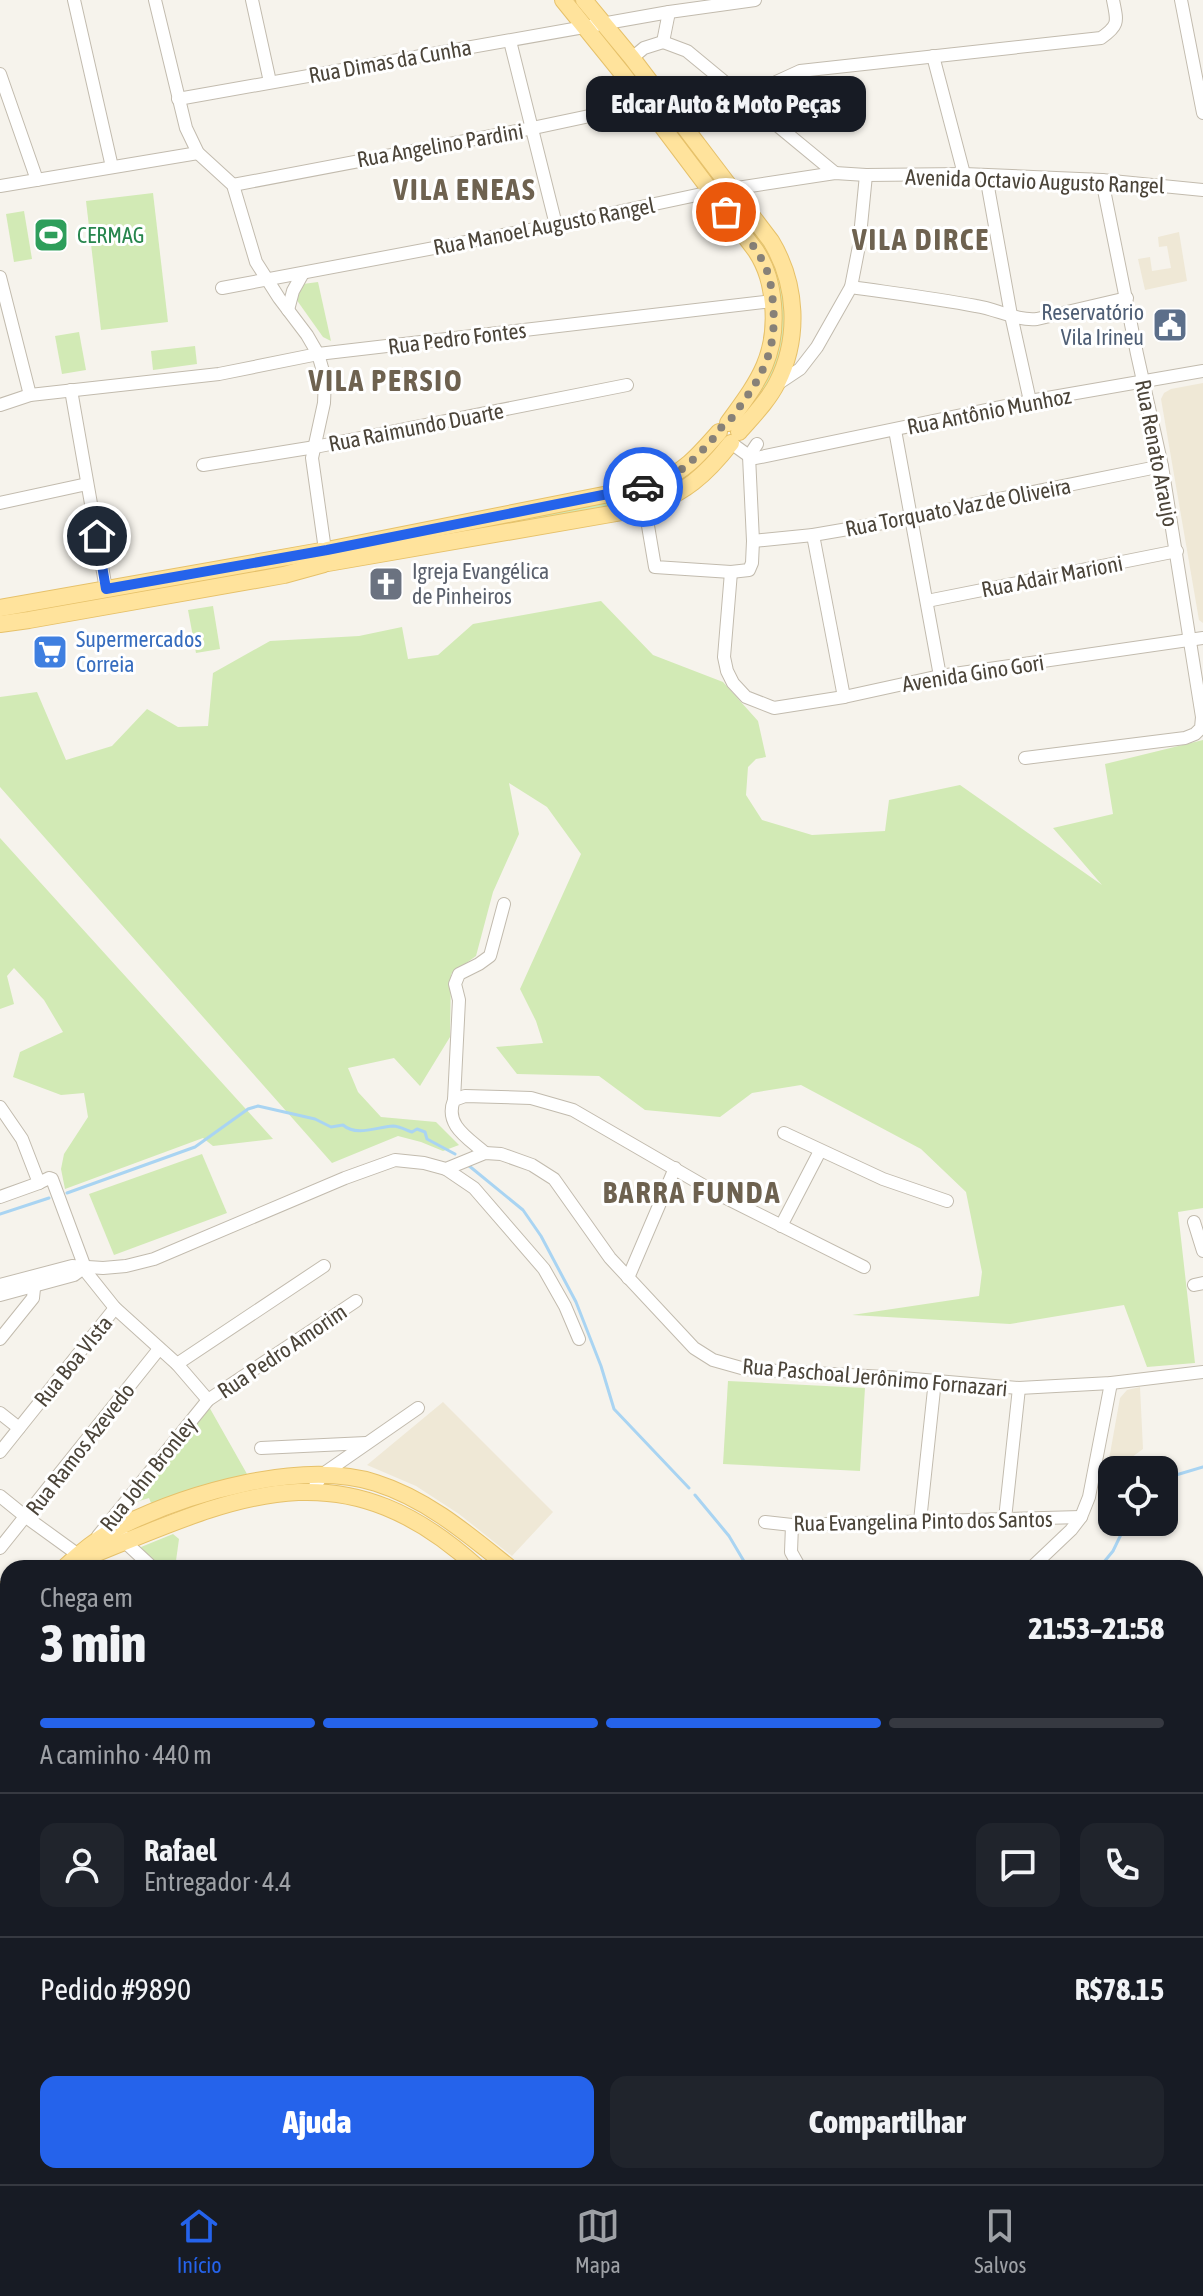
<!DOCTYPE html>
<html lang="pt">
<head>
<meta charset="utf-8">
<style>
  body { margin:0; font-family:"Asap Condensed",sans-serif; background:#20242c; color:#f1f3f6; height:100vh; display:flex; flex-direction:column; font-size:30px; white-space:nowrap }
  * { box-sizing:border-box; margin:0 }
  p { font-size:26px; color:#9ea1a6 }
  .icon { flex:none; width:44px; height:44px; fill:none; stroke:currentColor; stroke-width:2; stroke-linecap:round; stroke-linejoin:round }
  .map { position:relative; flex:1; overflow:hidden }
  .panel { position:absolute; left:0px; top:1560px; width:1204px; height:624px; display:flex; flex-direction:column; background:#171b24; border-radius:24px 24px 0 0; box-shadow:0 2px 6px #0004 }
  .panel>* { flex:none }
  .tools { position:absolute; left:1098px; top:1456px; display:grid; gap:16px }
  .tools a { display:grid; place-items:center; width:80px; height:80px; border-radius:16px; background:#171b24; box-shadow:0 2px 6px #0004; font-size:40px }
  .pin { position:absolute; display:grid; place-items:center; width:68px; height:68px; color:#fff; margin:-34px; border:4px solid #fff; border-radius:50%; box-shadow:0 2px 8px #0007 }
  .courier { position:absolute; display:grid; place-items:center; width:80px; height:80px; margin:-40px; border:6px solid #2563eb; border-radius:50%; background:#fff; color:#222; box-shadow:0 2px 10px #0007 }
  .bubble { position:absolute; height:56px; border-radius:16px; background:#171b24; box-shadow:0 2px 6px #0004; font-size:26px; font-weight:800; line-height:56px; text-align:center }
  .head em { font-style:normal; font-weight:800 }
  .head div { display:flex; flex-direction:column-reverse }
  .head { display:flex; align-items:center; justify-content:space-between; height:136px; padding:0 40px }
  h1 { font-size:52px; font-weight:800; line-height:60px }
  .bar { display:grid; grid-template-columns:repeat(4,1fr); gap:12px 8px; align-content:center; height:96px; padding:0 40px }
  .bar i { height:10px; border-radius:6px; background:#363941 }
  .bar .current { background:#2563eb }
  .bar p { grid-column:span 4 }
  .line { display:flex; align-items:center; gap:20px; padding:0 40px; border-top:2px solid #363941 }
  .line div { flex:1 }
  .round { display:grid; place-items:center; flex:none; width:84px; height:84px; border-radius:16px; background:#20242c }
  .primary-button { display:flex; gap:16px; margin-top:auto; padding:16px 40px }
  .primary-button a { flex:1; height:92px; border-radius:16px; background:#2563eb; color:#fff; font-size:32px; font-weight:800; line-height:92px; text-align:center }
  .primary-button a+a { background:#20242c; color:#f1f3f6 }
  .menu { display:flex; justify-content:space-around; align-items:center; height:112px; border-top:2px solid #363941; background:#171b24; font-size:22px; color:#9ea1a6 }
  .menu a { display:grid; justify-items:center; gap:4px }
  .menu .current { color:#2563eb }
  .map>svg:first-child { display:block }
</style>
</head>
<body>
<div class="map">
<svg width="1203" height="2184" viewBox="0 0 1203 2184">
  <rect width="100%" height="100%" fill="#f6f3ec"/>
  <g fill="#efe8d6">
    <path d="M1179 232 1187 281 1145 290 1138 259 1150 257 1152 271 1171 268 1167 246 1159 247 1158 237Z"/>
    <path d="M1203 383V623L1199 620 1161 399 1164 393 1171 389Z"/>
    <path d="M1140 1387 1143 1449 1106 1476 1120 1398 1127 1390Z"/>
    <path d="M443 1402 553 1512 512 1556 459 1514 416 1486 367 1465Z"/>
  </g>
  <g fill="#d2eab5">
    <path d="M153 193 168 322 101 330 86 201Z"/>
    <path d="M729 201H733C749 220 764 240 776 262 791 294 789 345 773 377 766 391 754 404 745 417L740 419 779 313 727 202Z"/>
    <path d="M24 211 32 259 14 262 6 214Z"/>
    <path d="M318 282 331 341 323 337 296 299 297 290 303 284Z"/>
    <path d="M79 332 86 370 62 374 55 336Z"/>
    <path d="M195 346 197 364 153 370 151 351Z"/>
    <path d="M715 445 722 450 702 470 654 498 500 525V522L607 502Z"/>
    <path d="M601 601 653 655 723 682 758 721 766 757 756 759 748 767 746 795 762 820 812 835 885 831 889 800 960 785 1102 885 1053 828 1113 814 1105 764 1203 740V1208L1178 1212 1195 1363 1147 1367 1124 1305 1010 1324 852 1315 979 1296 982 1272 966 1192 921 1149 801 1085 752 1093 720 1117 645 1110 599 1076 517 1074 496 1047 543 1043 536 1021 520 989 581 854 547 807 509 783 519 834 493 892 476 956 451 974 450 1037 420 1086 394 1058 348 1068 358 1092 381 1117 436 1122 459 1145 443 1151 421 1142 398 1136 332 1163 0 787V697L37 692 66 760 112 746 147 709 178 727 208 726 213 673 270 641 359 636 402 627 408 659 438 655 473 624Z"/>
    <path d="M213 606 220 649 196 653 188 610Z"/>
    <path d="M0 838 273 1139 213 1146 203 1138 65 1189 61 1169 64 1154 88 1117 84 1093 61 1095 13 1077 20 1052 63 1032 44 1000 14 968 7 976 14 1004 0 1009Z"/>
    <path d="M202 1154 227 1213 114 1255 89 1194Z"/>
    <path d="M728 1381 865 1388 860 1471 723 1464Z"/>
    <path d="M208 1405 247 1474 151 1503 149 1498 136 1502 133 1496Z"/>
    <path d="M173 1534 179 1539 175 1568H163L143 1552 141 1547Z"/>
    <path d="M8 1861V1995L0 1984V1865Z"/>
    <path d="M1196 2001H1203V2114L1196 2107Z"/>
    <path d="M66 2176H282L270 2184H222C176 2168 107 2184 66 2176Z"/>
    <path d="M639 2176H1001L997 2184H639Z"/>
    <path d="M1006 2176H1173L1177 2184H1000Z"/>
  </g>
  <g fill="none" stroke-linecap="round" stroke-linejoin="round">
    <g stroke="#a9d4f2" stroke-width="3">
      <path d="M468 1165 523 1210 541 1236 576 1302 601 1366 614 1409 689 1488"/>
      <path d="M67 1193 195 1147 248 1109 258 1106 315 1119 331 1127 343 1125C357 1137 376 1127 393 1126 399 1126 406 1130 412 1132L417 1129 425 1132 427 1139 455 1154"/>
      <path d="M0 1214 49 1198"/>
      <path d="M1164 1482 1176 1475 1203 1467"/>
      <path d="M695 1495 729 1536 748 1568"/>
      <path d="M1099 1568 1113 1551 1127 1522"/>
      <path d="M1196 1728 1203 1701"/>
      <path d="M1196 1792 1203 1824"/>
    </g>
    <defs>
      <g id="minor">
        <path d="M74 0 112 167"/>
        <path d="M155 0 186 128 198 153 233 185 256 262 279 298 307 335 318 354 325 378 324 403 312 458 325 550"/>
        <path d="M252 0 270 82"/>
        <path d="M1181 0 1203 113"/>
        <path d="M510 41 556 225"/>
        <path d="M663 42 687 51 835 173"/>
        <path d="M663 42 669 12"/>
        <path d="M933 56 964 174"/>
        <path d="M632 58 644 48 663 42"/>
        <path d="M0 74 37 180"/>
        <path d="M178 99 669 12 755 0"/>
        <path d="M754 105 776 82 800 71 1101 38C1120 25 1117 21 1113 0"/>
        <path d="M986 176 1011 315 1030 401"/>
        <path d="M233 185 533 128 646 104"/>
        <path d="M0 186 198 153"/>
        <path d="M0 277 30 395"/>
        <path d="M851 287C892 293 934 298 976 306 997 309 1016 321 1037 319L1127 298"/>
        <path d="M222 288 556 225 711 192 835 173 866 175 964 174 1102 180 1203 190"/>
        <path d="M288 310 293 291 303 273"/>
        <path d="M776 385 800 369 817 347 851 287 859 246 866 175"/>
        <path d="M71 390 106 589"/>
        <path d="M0 405 30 395 219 374 318 354 773 301"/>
        <path d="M895 430 940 676"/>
        <path d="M731 443 749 456 756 458 1030 401 1203 371"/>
        <path d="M203 465 315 447 627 385"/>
        <path d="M0 503 87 484"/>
        <path d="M645 508 655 567 731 572 749 570 752 563 753 541 749 456 757 444"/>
        <path d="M813 535 844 697"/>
        <path d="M753 541 813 535 912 518 974 504 1162 466"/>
        <path d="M731 572 724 657 727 671 733 683 746 697 774 708 844 697 940 676 1203 638"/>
        <path d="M927 601 1177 551"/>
        <path d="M1025 758 1185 738 1195 734 1201 728 1202 717 1162 466 1137 354 1102 180"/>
        <path d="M454 1100 459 1000 455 984 459 974 479 964 490 956 504 904"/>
        <path d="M0 1107 22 1139 39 1183 49 1178 52 1179 87 1273 115 1308 177 1364 208 1400"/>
        <path d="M784 1133 883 1179 947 1201"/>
        <path d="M485 1153C468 1138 444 1125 454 1100L465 1096 531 1098 573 1110 718 1194 864 1267"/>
        <path d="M446 1169 474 1188 544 1269 565 1306 579 1339"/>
        <path d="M0 1197 39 1183"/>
        <path d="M1194 1222 1203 1251"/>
        <path d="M781 1226 820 1151"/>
        <path d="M628 1278 675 1168"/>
        <path d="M0 1285 72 1266 103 1268 126 1266 154 1259 345 1178 395 1160 424 1163 446 1169 485 1153 501 1154 532 1165 554 1179 610 1258 694 1348 713 1360 745 1369 902 1378 1019 1388 1111 1383 1203 1372"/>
        <path d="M1194 1285 1203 1283"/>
        <path d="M0 1295 74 1275 85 1267"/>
        <path d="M0 1339 33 1298 35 1279"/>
        <path d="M177 1364 324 1266"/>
        <path d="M0 1413 19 1428"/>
        <path d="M261 1448 366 1443"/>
        <path d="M0 1452 115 1308"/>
        <path d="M312 1491 323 1474 418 1408"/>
        <path d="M0 1496 26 1517 84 1559"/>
        <path d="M1005 1519 1019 1388"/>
        <path d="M920 1521 935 1380"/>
        <path d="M765 1522 792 1525 1081 1517"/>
        <path d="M792 1525 791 1552 800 1568"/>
        <path d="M98 1536 208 1400 356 1301"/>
        <path d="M124 1537 125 1542 153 1568"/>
        <path d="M0 1548 159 1349"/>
        <path d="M1031 1568 1071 1530 1081 1517 1089 1497 1111 1383"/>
        <path d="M0 1761 8 1752"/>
        <path d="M0 2081H8"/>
        <path d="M439 2176 448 2184"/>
        <path d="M534 2176 542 2184"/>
      </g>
      <g id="major">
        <path d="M563 0 622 73 756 251C767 268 771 284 773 304 778 357 757 383 728 423"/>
        <path d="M584 0 632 58 771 241C797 284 800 338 777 383 768 401 752 417 739 432"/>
        <path d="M327 550 654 485C685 471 697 457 719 432"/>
        <path d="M328 563 645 508C685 493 705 476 731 443"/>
        <path d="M0 608 321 551"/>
        <path d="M0 624 29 620 284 575 324 564"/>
        <path d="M85 1558C236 1497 340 1442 478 1568"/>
        <path d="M66 1566C82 1551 101 1536 121 1526 188 1493 302 1459 376 1483 427 1499 469 1535 510 1568"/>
        <path d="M0 1590H8"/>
        <path d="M610 2176 611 2184"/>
        <path d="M622 2176V2184"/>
      </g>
    </defs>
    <use href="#minor" stroke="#c2bbae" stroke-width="14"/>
    <use href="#major" stroke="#e6c16a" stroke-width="18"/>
    <use href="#minor" stroke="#fff" stroke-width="12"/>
    <use href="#major" stroke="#ffe39c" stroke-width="16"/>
  </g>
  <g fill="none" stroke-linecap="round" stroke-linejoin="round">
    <path stroke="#878178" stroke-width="8" stroke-dasharray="0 14.4" d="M643 487C677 480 697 457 719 432L722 426 728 423C757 383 778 357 773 304 772 290 770 275 763 262 754 244 739 228 726 212"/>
    <path stroke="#2563eb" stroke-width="10" d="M97 536 106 589 327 550 643 487"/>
  </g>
  <defs>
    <symbol id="stadium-square" viewBox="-11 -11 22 22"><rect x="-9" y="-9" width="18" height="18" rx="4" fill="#2e9e5b" stroke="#fff"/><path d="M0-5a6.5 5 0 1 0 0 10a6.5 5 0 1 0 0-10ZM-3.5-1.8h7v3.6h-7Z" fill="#fff"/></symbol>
    <symbol id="civic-square" viewBox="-11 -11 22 22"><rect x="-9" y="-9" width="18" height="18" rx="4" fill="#5c6f8a" stroke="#fff"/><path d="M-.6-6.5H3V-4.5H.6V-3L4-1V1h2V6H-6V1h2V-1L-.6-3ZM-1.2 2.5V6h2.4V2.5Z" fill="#fff"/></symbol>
    <symbol id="church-square" viewBox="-11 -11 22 22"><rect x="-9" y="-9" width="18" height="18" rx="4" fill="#6b7280" stroke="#fff"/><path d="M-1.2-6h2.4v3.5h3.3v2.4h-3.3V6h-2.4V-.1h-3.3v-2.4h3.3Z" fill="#fff"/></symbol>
    <symbol id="supermarket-square" viewBox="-11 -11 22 22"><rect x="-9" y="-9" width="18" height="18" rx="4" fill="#3f7fe0" stroke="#fff"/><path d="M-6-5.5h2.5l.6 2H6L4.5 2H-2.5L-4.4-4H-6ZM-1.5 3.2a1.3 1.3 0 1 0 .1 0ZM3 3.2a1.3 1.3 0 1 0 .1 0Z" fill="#fff"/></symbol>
  </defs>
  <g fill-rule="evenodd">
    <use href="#stadium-square" x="31" y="215" width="40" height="40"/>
    <use href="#civic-square" x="1150" y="305" width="40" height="40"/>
    <use href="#church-square" x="366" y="564" width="40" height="40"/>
    <use href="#supermarket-square" x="30" y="632" width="40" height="40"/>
  </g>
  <g text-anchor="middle" stroke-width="6" stroke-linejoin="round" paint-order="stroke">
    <g font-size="22" fill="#4b4439" stroke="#fff">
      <text transform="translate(390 61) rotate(-10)" y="8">Rua Dimas da Cunha</text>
      <text transform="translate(440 145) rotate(-10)" y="8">Rua Angelino Pardini</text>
      <text transform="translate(1035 181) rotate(2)" y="8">Avenida Octavio Augusto Rangel</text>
      <text transform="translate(544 226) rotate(-11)" y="8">Rua Manoel Augusto Rangel</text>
      <text transform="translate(457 338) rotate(-7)" y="8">Rua Pedro Fontes</text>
      <text transform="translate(989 411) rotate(-11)" y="8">Rua Antônio Munhoz</text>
      <text transform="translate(416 427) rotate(-11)" y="8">Rua Raimundo Duarte</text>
      <text transform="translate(1157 453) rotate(79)" y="8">Rua Renato Araujo</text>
      <text transform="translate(958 507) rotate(-11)" y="8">Rua Torquato Vaz de Oliveira</text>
      <text transform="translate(1052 576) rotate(-11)" y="8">Rua Adair Marioni</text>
      <text transform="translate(973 673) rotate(-9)" y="8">Avenida Gino Gori</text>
      <text transform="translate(282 1351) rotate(-34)" y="8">Rua Pedro Amorim</text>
      <text transform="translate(73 1361) rotate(-51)" y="8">Rua Boa VIsta</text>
      <text transform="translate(875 1377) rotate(5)" y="8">Rua Paschoal Jerônimo Fornazari</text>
      <text transform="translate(80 1449) rotate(-52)" y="8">Rua Ramos Azevedo</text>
      <text transform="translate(148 1474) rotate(-51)" y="8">Rua John Bronley</text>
      <text transform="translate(923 1521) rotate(-1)" y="8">Rua Evangelina Pinto dos Santos</text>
    </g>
    <g font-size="22" fill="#27864d" stroke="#fff" text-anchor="start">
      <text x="77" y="243">CERMAG</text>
    </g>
    <g font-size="22" fill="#4e5e75" stroke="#fff" text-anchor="end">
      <text x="1144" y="320">Reservatório<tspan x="1144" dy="25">Vila Irineu</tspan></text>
    </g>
    <g font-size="22" fill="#5b616d" stroke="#fff" text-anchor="start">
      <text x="412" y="579">Igreja Evangélica<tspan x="412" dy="25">de Pinheiros</tspan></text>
    </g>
    <g font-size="22" fill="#366cbe" stroke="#fff" text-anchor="start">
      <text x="76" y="647">Supermercados<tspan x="76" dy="25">Correia</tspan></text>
    </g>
    <g font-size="30" font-weight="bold" letter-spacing="2" fill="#6e6250" stroke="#fff">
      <text x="465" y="200">VILA ENEAS</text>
      <text x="921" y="250">VILA DIRCE</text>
      <text x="386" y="391">VILA PERSIO</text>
      <text x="692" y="1203">BARRA FUNDA</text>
    </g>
  </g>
</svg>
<div class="tools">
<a><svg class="icon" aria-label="locate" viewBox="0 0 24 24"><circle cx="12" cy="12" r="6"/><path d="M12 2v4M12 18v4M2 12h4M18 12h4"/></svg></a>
</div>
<div class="pin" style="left:726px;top:212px;background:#ea580c"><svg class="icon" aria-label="bag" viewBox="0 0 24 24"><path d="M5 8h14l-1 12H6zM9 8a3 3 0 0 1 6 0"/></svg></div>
<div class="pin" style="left:97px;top:536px;background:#1f2937"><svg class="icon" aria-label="home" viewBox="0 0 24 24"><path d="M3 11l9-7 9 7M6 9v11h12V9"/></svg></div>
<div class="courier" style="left:643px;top:487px"><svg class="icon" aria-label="car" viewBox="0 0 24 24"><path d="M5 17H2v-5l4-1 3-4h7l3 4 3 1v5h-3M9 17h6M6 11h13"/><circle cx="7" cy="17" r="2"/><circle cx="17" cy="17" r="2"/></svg></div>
<div class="bubble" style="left:586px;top:76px;width:280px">Edcar Auto &amp; Moto Peças</div>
<section class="panel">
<div class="head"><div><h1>3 min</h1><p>Chega em</p></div><em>21:53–21:58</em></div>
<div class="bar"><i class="current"></i><i class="current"></i><i class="current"></i><i></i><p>A caminho · 440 m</p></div>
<div class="line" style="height:144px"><a class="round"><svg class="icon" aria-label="person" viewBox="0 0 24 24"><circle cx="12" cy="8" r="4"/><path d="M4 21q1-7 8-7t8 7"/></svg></a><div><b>Rafael</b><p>Entregador · 4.4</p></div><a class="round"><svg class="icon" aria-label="chat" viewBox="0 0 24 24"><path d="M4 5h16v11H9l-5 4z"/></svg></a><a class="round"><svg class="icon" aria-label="phone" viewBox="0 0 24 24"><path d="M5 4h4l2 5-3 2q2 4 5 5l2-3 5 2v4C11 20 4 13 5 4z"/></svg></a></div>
<div class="line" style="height:104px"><div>Pedido #9890</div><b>R$78.15</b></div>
<div class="primary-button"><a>Ajuda</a><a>Compartilhar</a></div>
</section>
</div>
<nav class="menu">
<a class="current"><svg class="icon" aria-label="home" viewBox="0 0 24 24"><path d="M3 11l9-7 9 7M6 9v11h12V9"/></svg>Início</a>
<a><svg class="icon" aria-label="map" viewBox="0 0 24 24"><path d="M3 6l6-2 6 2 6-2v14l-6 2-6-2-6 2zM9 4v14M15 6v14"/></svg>Mapa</a>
<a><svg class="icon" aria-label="saved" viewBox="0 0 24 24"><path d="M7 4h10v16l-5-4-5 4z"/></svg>Salvos</a>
</nav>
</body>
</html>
